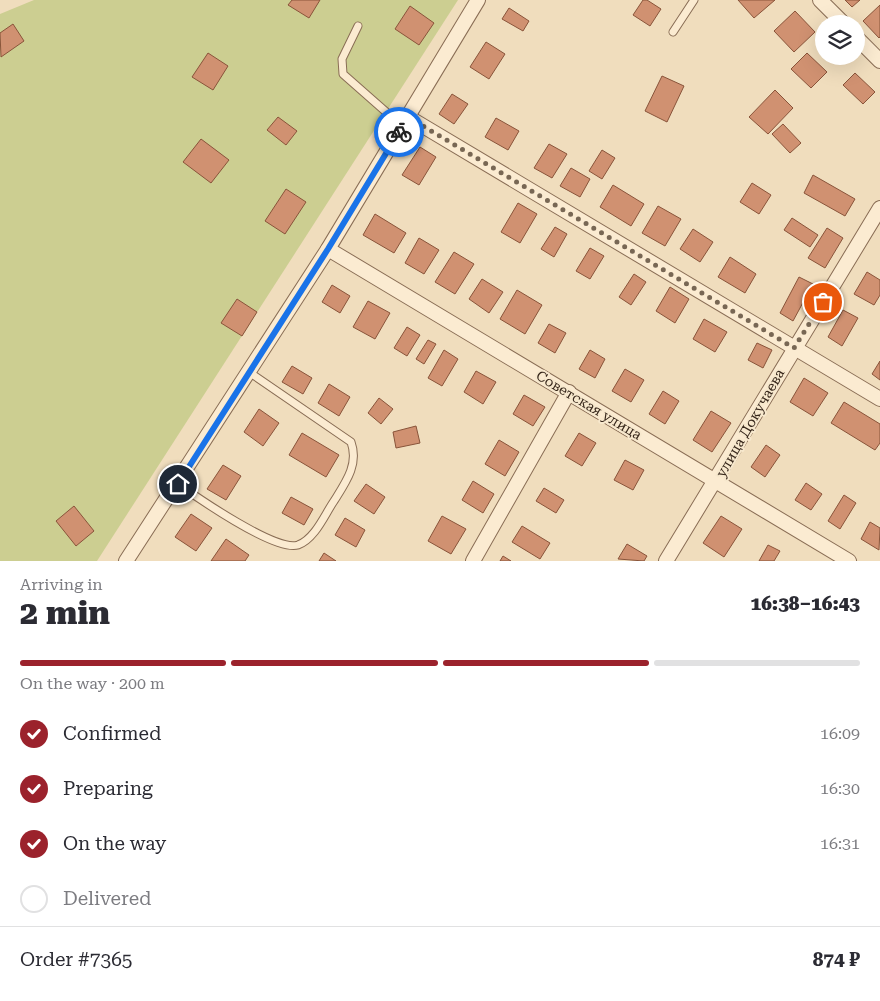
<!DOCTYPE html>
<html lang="en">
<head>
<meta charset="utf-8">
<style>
  body { margin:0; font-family:"Roboto Serif",serif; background:#f7f7f7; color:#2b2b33; height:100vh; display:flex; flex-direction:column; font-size:19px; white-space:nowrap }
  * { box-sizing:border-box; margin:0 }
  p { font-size:16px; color:#7c7c81 }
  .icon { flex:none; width:28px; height:28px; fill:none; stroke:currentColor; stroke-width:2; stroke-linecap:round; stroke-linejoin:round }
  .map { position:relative; height:561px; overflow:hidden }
  .details { display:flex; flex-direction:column; background:#fff; flex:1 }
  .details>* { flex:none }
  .tools { position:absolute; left:815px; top:15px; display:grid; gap:10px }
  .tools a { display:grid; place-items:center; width:50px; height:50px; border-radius:50%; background:#fff; box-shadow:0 5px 20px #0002; font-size:25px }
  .pin { position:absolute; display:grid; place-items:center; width:42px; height:42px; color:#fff; margin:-21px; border:2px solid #fff; border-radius:50%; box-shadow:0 1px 5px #0007 }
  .courier { position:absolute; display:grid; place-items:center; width:50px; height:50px; margin:-25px; border:4px solid #1a73e8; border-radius:50%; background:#fff; color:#222; box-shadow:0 1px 6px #0007 }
  .overview em { font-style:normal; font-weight:800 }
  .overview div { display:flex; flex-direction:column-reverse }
  .overview { display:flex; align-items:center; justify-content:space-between; height:85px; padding:0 20px }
  h1 { font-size:32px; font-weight:800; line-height:38px }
  .bar { display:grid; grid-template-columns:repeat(4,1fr); gap:8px 5px; align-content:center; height:60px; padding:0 20px }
  .bar i { height:6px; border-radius:4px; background:#e1e1e2 }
  .bar .on { background:#9b222c }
  .bar p { grid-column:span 4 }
  .line { display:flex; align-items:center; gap:12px; padding:0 20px; border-top:1px solid #e1e1e2 }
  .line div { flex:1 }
  ol { padding:0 20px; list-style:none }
  li { display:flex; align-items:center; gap:15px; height:55px }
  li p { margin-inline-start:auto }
  li .icon { padding:5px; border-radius:50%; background:#9b222c; color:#fff; stroke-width:4 }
  li:last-child { color:#7c7c81 }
  li i { width:28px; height:28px; border:2px solid #e1e1e2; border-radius:50% }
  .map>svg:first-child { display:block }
</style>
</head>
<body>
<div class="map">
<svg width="880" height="561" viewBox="0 0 880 561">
  <rect width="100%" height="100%" fill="#f0ddbd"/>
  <path fill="#ccce91" d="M34 0H458L97 561H0V14Z"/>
  <g fill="#d09171" stroke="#89543a">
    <path d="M292 0H320L309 18 288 5Z"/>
    <path d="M643 0H647L661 9 650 26 633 15Z"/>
    <path d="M738 0H775L754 18Z"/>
    <path d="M845 0H860L852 7Z"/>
    <path d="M880 5V37L879 38 863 21Z"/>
    <path d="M410 6 434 23 419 45 395 29Z"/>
    <path d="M509 8 529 21 523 31 502 19Z"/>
    <path d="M795 11 815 32 794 52 774 31Z"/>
    <path d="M13 24 24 41 1 57 0 33Z"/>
    <path d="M486 42 505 54 489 79 470 67Z"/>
    <path d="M208 53 228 66 213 90 192 77Z"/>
    <path d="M807 53 827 72 811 88 791 69Z"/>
    <path d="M855 73 875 92 863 104 843 85Z"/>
    <path d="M662 76 684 86 667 122 645 111Z"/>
    <path d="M775 90 793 108 768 134 749 117Z"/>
    <path d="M452 94 468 104 454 124 439 114Z"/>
    <path d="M278 117 297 131 286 145 267 130Z"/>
    <path d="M496 118 519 131 508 150 485 137Z"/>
    <path d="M783 124 801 143 790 153 772 134Z"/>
    <path d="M201 139 229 160 211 183 183 162Z"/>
    <path d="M549 144 567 154 552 178 534 168Z"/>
    <path d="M420 147 436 157 419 185 402 175Z"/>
    <path d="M602 150 615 158 602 179 589 171Z"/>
    <path d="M571 168 590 179 580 197 560 186Z"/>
    <path d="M813 175 855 199 845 216 804 193Z"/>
    <path d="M752 183 771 195 759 214 740 202Z"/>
    <path d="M613 185 644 204 631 226 600 207Z"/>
    <path d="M286 189 306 202 285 234 265 221Z"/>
    <path d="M518 203 537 214 520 243 501 232Z"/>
    <path d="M658 206 681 219 665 246 642 233Z"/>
    <path d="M375 214 406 233 394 253 363 235Z"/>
    <path d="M792 218 818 235 810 247 784 230Z"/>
    <path d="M555 227 567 234 554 257 541 249Z"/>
    <path d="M827 228 843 238 825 268 808 258Z"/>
    <path d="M693 229 713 242 700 262 680 249Z"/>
    <path d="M419 238 439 250 424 274 405 263Z"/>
    <path d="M590 248 604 256 590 279 576 271Z"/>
    <path d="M454 252 474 264 455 294 435 282Z"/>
    <path d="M730 257 756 274 745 293 718 277Z"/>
    <path d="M867 272 880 280V295L874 305 854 294Z"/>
    <path d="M634 274 646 282 631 305 619 297Z"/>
    <path d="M799 277 813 284 793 321 780 313Z"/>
    <path d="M482 279 503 292 489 313 469 299Z"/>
    <path d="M332 285 350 296 340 313 322 302Z"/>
    <path d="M670 287 689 299 675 323 656 311Z"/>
    <path d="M517 290 542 305 525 334 500 319Z"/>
    <path d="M237 299 257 312 242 336 221 323Z"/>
    <path d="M368 301 390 313 375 339 353 327Z"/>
    <path d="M843 310 858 318 842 346 828 337Z"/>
    <path d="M704 319 727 332 715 352 693 339Z"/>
    <path d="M549 324 566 333 555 353 538 343Z"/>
    <path d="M407 327 420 335 407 356 394 348Z"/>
    <path d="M428 340 436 344 424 364 416 359Z"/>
    <path d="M757 343 772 350 763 368 748 360Z"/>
    <path d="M444 350 458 359 442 386 428 378Z"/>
    <path d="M590 350 605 359 595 378 579 369Z"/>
    <path d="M880 361V380L872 374Z"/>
    <path d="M292 366 312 378 303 394 282 382Z"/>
    <path d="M625 369 644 380 631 402 612 391Z"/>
    <path d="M476 371 496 382 483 404 464 392Z"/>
    <path d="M804 378 828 393 813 416 790 402Z"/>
    <path d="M329 384 350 397 339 416 318 403Z"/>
    <path d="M663 391 679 401 665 424 649 414Z"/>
    <path d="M524 395 545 407 533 426 513 414Z"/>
    <path d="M379 398 393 409 381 424 368 413Z"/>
    <path d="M844 402 880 424V443L875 450 831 423Z"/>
    <path d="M259 409 279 423 263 446 244 432Z"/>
    <path d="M711 411 731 423 712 452 693 440Z"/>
    <path d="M416 426 420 443 396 448 393 432Z"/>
    <path d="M302 433 339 455 326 477 289 455Z"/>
    <path d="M579 433 596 443 582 466 565 456Z"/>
    <path d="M499 440 519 452 505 476 485 464Z"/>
    <path d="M766 445 780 455 765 477 751 467Z"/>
    <path d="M625 460 644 470 633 490 614 480Z"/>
    <path d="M223 465 241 476 226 500 207 489Z"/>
    <path d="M473 481 494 494 483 513 462 500Z"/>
    <path d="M806 483 822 494 811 510 795 500Z"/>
    <path d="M366 484 385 497 374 514 354 501Z"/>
    <path d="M544 488 564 500 556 513 536 501Z"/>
    <path d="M844 495 856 503 840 529 828 521Z"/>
    <path d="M291 497 313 509 304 525 282 513Z"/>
    <path d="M74 506 94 531 76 546 56 521Z"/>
    <path d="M191 514 212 528 196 551 175 537Z"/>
    <path d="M442 516 466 529 451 554 428 541Z"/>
    <path d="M721 516 742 529 724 557 703 543Z"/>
    <path d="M345 518 365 530 356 547 335 535Z"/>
    <path d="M870 522 880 528 879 550 861 539Z"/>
    <path d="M522 526 550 543 540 559 512 542Z"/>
    <path d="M226 539 249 555 245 561H211Z"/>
    <path d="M627 544 647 556 644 561 618 559Z"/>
    <path d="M768 545 780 551 774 561H759Z"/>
    <path d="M324 553 336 561H319Z"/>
    <path d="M503 556 511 561H500Z"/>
  </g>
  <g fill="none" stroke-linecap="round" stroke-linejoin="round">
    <defs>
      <g id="lane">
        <path d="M358 26 342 59 343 74 402 126"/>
        <path d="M673 32 694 0"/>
        <path d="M178 484C198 498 276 552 298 545 315 539 325 514 334 501 346 482 359 464 351 442L249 372"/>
      </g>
      <g id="street">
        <path d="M820 0 844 24"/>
        <path d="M856 37 880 61"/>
        <path d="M408 117 880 399"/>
        <path d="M328 249 849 561"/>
        <path d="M126 561 328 249 478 0"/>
        <path d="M473 561 569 392"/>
        <path d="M666 561 880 208"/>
      </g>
    </defs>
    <use href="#lane" stroke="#896d55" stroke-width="9"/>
    <use href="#street" stroke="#896d55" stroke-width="16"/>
    <use href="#lane" stroke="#fbebd1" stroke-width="7"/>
    <use href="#street" stroke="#fbebd1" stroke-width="14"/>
  </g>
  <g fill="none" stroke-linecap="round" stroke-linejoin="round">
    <path stroke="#786754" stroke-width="5" stroke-dasharray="0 9" d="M399 132 408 117 794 348 823 302"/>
    <path stroke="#1a73e8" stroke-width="6" d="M178 484 328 249 399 132"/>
  </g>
  <g text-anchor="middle" stroke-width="4" stroke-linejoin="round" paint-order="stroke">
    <g font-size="14" fill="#37271b" stroke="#f7e8cd">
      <text transform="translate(589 405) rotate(31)" y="5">Советская улица</text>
      <text transform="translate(750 423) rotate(-60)" y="5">улица Докучаева</text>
    </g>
  </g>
</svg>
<div class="tools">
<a><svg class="icon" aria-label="layers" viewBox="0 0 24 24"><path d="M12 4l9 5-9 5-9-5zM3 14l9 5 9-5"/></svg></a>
</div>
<div class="pin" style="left:823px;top:302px;background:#ea580c"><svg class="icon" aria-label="bag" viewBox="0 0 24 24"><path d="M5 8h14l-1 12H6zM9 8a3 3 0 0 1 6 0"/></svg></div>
<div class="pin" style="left:178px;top:484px;background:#1f2937"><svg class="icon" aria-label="home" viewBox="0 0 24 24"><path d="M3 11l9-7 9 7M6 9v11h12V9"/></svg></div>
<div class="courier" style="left:399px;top:132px"><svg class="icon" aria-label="bike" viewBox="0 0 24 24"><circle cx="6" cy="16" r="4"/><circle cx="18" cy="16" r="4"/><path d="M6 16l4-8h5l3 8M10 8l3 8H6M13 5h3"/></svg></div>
</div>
<section class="details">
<div class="overview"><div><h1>2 min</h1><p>Arriving in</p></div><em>16:38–16:43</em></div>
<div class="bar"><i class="on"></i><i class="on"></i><i class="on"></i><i></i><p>On the way · 200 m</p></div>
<ol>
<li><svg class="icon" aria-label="check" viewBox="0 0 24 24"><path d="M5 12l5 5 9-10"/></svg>Confirmed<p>16:09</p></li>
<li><svg class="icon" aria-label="check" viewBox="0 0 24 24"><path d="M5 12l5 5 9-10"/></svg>Preparing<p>16:30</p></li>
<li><svg class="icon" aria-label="check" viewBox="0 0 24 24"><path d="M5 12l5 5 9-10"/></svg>On the way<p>16:31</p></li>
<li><i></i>Delivered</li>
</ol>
<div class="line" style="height:65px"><div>Order #7365</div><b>874 ₽</b></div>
</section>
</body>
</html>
